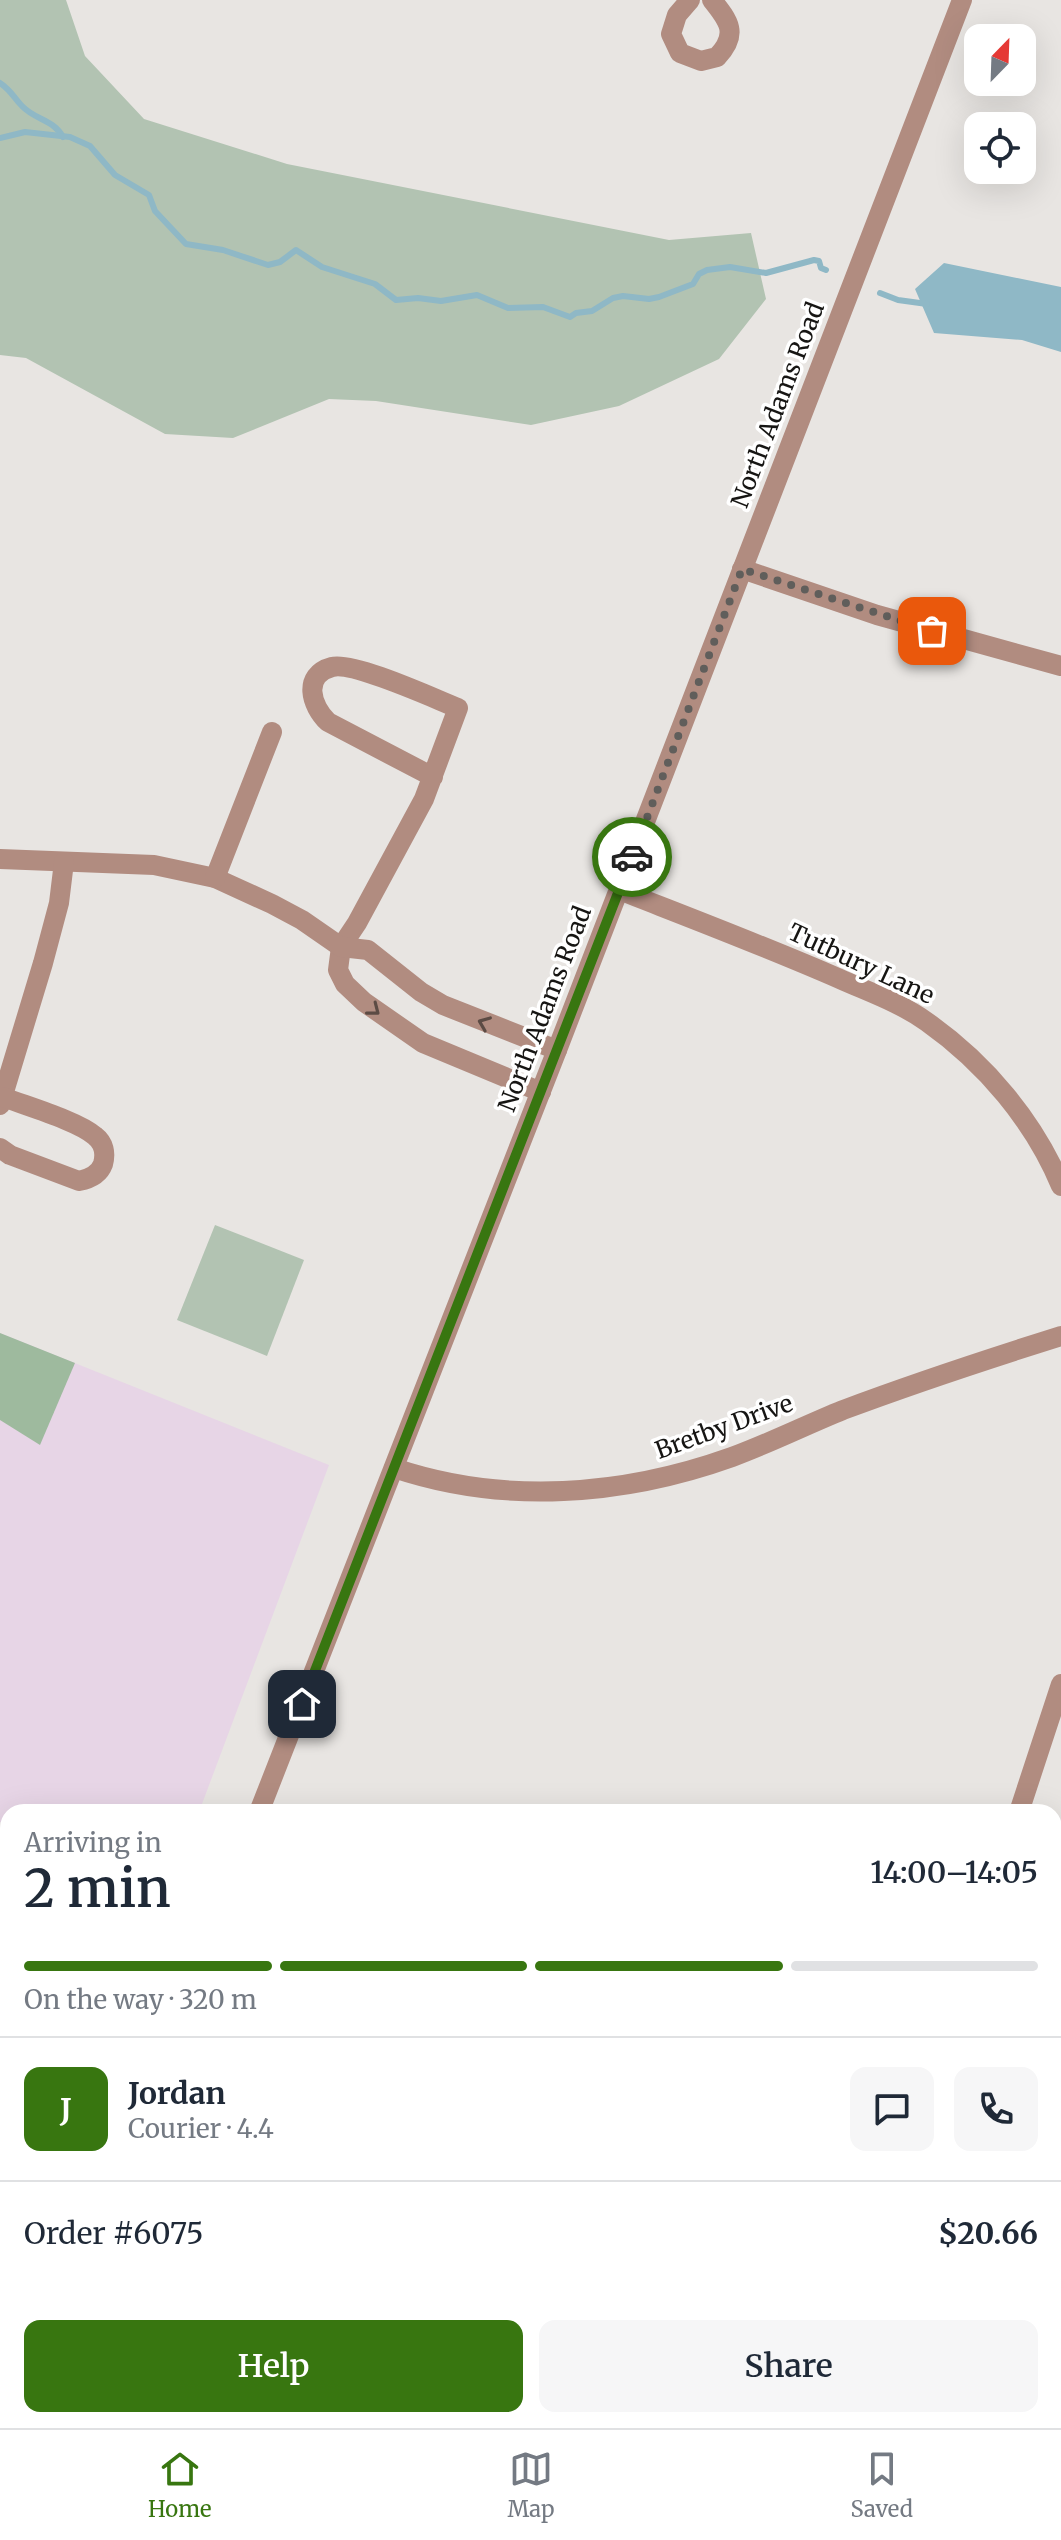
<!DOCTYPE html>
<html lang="en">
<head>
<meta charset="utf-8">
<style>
  body { margin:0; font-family:Merriweather,serif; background:#f6f6f7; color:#1f2937; height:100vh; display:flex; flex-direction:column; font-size:30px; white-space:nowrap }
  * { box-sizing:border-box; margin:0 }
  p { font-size:26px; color:#747a83 }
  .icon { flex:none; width:44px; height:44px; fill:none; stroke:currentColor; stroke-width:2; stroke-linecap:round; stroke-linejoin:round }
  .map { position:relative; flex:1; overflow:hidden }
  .panel { position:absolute; left:0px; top:1804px; width:1062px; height:624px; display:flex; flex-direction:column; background:#fff; border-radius:24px 24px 0 0; box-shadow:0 8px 32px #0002 }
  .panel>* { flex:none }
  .needle { width:52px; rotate:23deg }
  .buttons { position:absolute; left:964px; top:24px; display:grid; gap:16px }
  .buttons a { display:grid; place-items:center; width:72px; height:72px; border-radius:16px; background:#fff; box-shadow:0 8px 32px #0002; font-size:40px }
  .pin { position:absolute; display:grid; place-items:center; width:68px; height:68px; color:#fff; margin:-34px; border-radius:16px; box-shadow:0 4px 12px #0006 }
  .courier { position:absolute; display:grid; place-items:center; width:80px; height:80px; margin:-40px; border:6px solid #387610; border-radius:50%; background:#fff; color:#222; box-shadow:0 2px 10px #0007 }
  .summary em { font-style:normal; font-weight:600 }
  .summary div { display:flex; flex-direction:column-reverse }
  .summary { display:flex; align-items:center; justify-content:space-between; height:136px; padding:0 24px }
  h1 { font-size:52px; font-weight:600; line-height:60px }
  .bar { display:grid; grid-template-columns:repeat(4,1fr); gap:12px 8px; align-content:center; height:96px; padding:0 24px }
  .bar i { height:10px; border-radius:6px; background:#e0e1e3 }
  .bar .on { background:#387610 }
  .bar p { grid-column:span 4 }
  .line { display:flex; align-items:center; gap:20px; padding:0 24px; border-top:2px solid #e0e1e3 }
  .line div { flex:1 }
  .round { display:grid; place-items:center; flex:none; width:84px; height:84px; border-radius:16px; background:#f6f6f7 }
  .action { display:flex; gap:16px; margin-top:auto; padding:16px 24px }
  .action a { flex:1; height:92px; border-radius:16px; background:#387610; color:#fff; font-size:32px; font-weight:600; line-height:92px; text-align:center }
  .action a+a { background:#f6f6f7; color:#1f2937 }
  .tab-bar { display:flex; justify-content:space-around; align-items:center; height:112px; border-top:2px solid #e0e1e3; background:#fff; font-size:22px; color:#747a83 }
  .tab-bar a { display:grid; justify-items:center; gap:4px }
  .tab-bar .on { color:#387610 }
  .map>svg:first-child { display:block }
</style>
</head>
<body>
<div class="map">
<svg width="1061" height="2428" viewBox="0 0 1061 2428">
  <rect width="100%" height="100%" fill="#e8e5e2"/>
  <path fill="#e7d5e6" d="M0 1333 329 1465 199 1812H8V1825L0 1822Z"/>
  <g fill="#b2c3b2">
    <path d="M0 0H66L85 56 144 119 287 164 669 240 751 233 766 299 719 359 619 406 531 425 376 401 329 399 233 438 165 434 26 358 0 355Z"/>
    <path d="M215 1225 304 1260 267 1356 177 1320Z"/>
    <path d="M0 1960 8 1963V2385L0 2406Z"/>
  </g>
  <path fill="#9eba9e" d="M0 1333 75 1363 40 1445 0 1420Z"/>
  <path fill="#8fb8c6" d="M944 263 1061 287V352L1022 340 934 333 915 289Z"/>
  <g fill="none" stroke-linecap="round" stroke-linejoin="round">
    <g stroke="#8fb8c6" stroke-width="6">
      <path d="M0 83C11 90 14 98 22 106 35 120 53 119 63 137"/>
      <path d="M0 138 25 132 70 137 90 146 115 175 149 195 155 211 186 244 223 250 268 265 280 262 296 250 322 267 375 284 396 300 418 298 441 301 477 295 508 308 543 307 570 317 576 313 592 311 613 298 623 296 649 299 659 297 693 284 699 274 707 270 730 267 766 273 814 260 819 261 821 268 826 270"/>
      <path d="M880 293 898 300 927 304"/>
    </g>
    <g stroke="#b18c80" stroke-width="20">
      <path d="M690 0 677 15 671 34 680 53 701 61 717 57C739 34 729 21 712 0"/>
      <path d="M742 569 877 615 1061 666"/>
      <path d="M433 777 328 722C311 706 302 675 332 667 353 661 435 699 458 708L424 799 357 923 341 947 338 970 345 984 364 1002 423 1043 541 1092"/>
      <path d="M0 859 154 865 215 878 272 904 302 920 341 947 368 950 421 992 443 1005 557 1050"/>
      <path d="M215 878 272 732"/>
      <path d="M619 890C693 919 767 947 840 979 869 992 901 1003 927 1022 985 1063 1034 1121 1061 1186"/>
      <path d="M0 1105 43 963 59 903 64 862"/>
      <path d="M0 1148 10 1155 79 1181C89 1179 99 1175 103 1164 106 1153 104 1143 95 1136 78 1121 26 1106 3 1097"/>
      <path d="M394 1468C504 1505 623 1496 732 1457 770 1443 806 1425 843 1410 915 1383 988 1359 1061 1336"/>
      <path d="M259 1812 557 1050 962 0"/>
      <path d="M1019 1812 1061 1684"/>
      <path d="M1054 2343 1061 2353"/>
      <path d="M410 2420 422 2428"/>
      <path d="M21 2428 24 2420"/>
    </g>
    <g stroke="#6b2407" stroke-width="24">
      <path d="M0 1886 8 1891"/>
      <path d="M0 1943 8 1946"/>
    </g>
  </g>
  <defs><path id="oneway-chevron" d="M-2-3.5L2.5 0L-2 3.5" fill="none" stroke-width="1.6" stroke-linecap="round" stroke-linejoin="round" transform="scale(2)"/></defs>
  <g stroke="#5c4b44">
    <use href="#oneway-chevron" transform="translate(374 1010) rotate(38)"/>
    <use href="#oneway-chevron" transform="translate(484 1023) rotate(-158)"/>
  </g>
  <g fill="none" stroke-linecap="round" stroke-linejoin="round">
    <path stroke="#605e5b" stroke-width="8" stroke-dasharray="0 14.4" d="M632 857 742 569 932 631"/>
    <path stroke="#387610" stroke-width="10" d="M302 1704 632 857"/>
  </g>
  <g text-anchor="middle" stroke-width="7" stroke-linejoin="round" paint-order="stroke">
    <g font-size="24" fill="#161513" stroke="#fff">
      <text transform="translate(778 405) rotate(-69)" y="8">North Adams Road</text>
      <text transform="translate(861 964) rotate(25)" y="8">Tutbury Lane</text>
      <text transform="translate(545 1009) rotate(-69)" y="8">North Adams Road</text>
      <text transform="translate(724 1427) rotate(-20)" y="8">Bretby Drive</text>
    </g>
  </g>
</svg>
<div class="buttons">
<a><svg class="needle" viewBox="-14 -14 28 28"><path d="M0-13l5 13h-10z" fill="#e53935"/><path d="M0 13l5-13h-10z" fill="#747a83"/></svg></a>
<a><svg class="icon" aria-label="locate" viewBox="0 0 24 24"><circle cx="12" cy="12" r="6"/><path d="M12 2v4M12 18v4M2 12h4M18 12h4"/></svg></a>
</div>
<div class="pin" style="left:932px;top:631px;background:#ea580c"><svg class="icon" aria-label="bag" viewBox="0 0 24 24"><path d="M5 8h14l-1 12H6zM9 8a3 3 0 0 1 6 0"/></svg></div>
<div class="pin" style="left:302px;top:1704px;background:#1f2937"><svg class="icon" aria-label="home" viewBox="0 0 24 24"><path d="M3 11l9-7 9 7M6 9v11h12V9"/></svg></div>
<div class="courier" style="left:632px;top:857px"><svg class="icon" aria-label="car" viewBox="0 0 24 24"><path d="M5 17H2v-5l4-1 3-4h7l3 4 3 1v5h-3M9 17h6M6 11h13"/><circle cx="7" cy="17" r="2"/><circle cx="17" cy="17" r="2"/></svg></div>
<section class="panel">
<div class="summary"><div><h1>2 min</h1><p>Arriving in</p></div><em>14:00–14:05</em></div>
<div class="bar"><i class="on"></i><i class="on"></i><i class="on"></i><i></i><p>On the way · 320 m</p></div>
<div class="line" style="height:144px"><b class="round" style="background:#387610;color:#fff">J</b><div><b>Jordan</b><p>Courier · 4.4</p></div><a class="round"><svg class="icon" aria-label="chat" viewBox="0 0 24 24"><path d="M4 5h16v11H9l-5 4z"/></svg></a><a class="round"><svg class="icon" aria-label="phone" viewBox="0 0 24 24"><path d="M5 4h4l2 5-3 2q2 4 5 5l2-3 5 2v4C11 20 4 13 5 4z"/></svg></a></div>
<div class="line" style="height:104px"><div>Order #6075</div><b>$20.66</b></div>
<div class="action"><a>Help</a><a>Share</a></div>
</section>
</div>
<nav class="tab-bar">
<a class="on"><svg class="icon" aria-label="home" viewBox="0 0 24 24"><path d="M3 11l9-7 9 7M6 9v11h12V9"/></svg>Home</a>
<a><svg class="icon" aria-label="map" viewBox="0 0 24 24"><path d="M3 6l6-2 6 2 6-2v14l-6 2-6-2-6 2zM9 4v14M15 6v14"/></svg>Map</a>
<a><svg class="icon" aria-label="saved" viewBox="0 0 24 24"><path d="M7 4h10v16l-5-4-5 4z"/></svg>Saved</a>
</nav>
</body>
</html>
